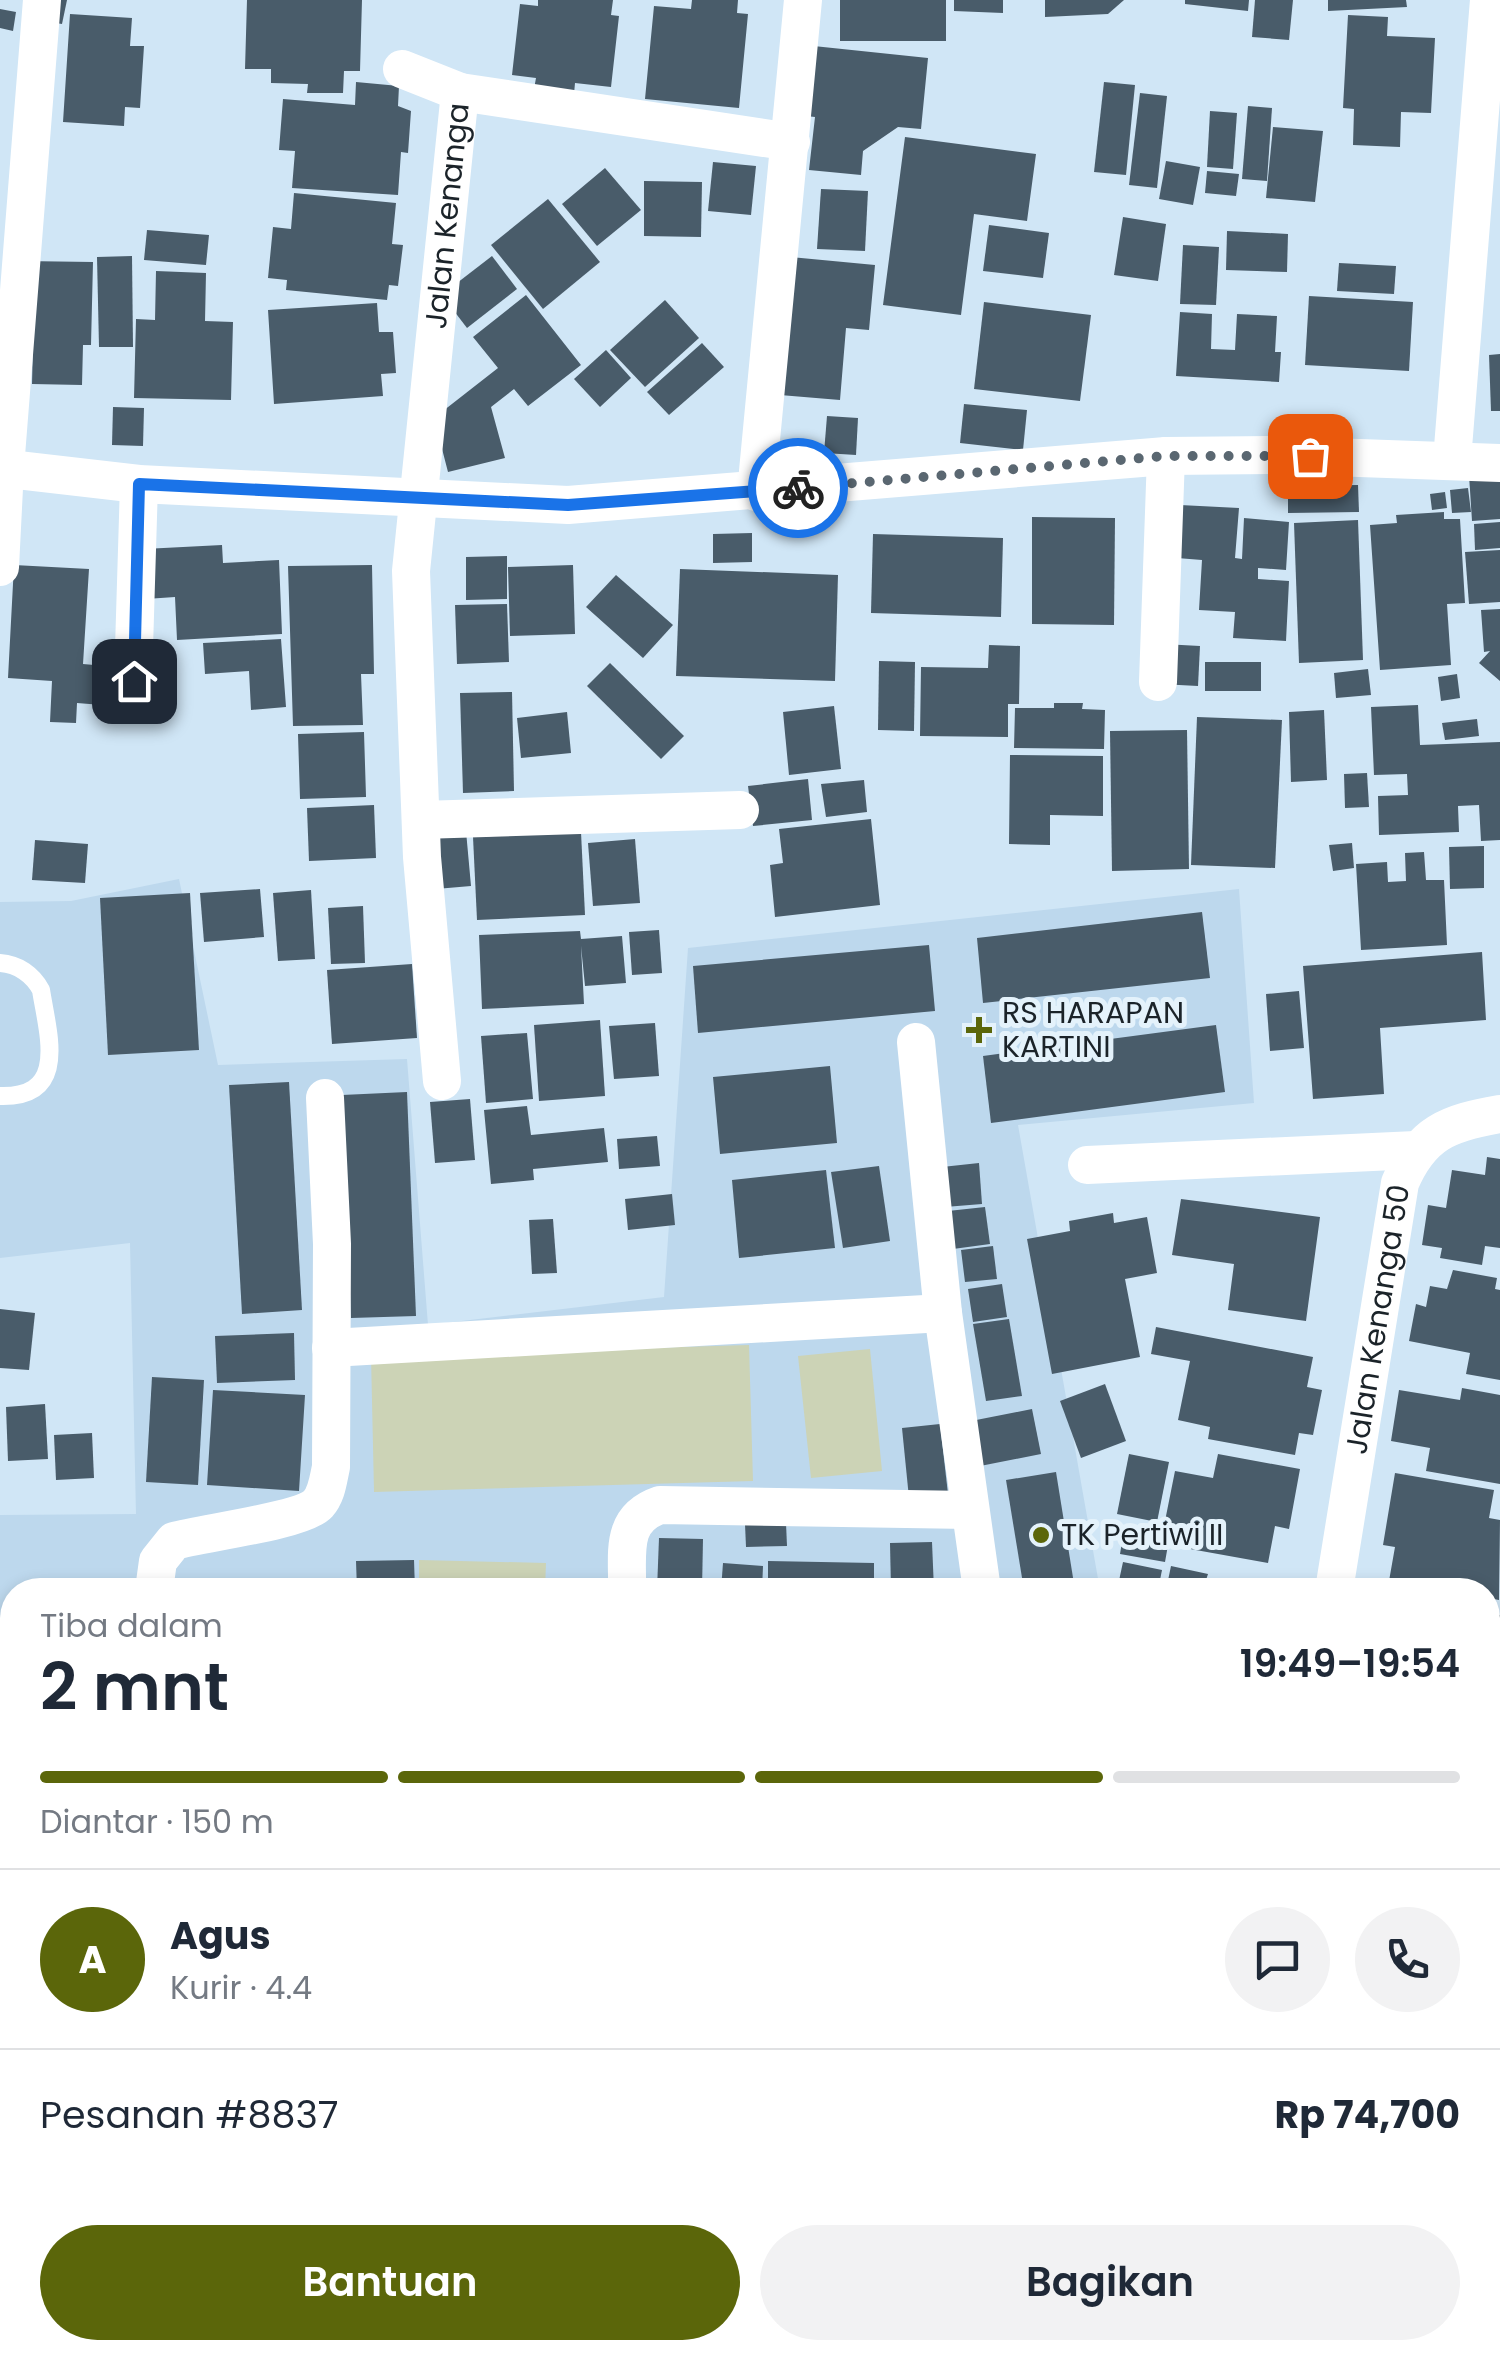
<!DOCTYPE html>
<html lang="id">
<head>
<meta charset="utf-8">
<style>
  body { margin:0; font-family:Poppins,sans-serif; background:#f2f2f3; color:#1f2937; height:100vh; display:flex; flex-direction:column; font-size:38px; white-space:nowrap }
  * { box-sizing:border-box; margin:0 }
  p { font-size:32px; color:#747a83 }
  .icon { flex:none; width:55px; height:55px; fill:none; stroke:currentColor; stroke-width:2; stroke-linecap:round; stroke-linejoin:round }
  .map { position:relative; flex:1; overflow:hidden }
  .panel { position:absolute; left:0px; top:1578px; width:1500px; height:782px; display:flex; flex-direction:column; background:#fff; border-radius:40px 40px 0 0; box-shadow:0 5px 15px #0003 }
  .panel>* { flex:none }
  .pin { position:absolute; display:grid; place-items:center; width:85px; height:85px; color:#fff; margin:-42px; border-radius:20px; box-shadow:0 5px 15px #0006 }
  .courier { position:absolute; display:grid; place-items:center; width:100px; height:100px; margin:-50px; border:8px solid #1a73e8; border-radius:50%; background:#fff; color:#222; box-shadow:0 2px 12px #0007 }
  .overview em { font-style:normal; font-weight:600 }
  .overview div { display:flex; flex-direction:column-reverse }
  .overview { display:flex; align-items:center; justify-content:space-between; height:170px; padding:0 40px }
  h1 { font-size:65px; font-weight:600; line-height:75px }
  .bar { display:grid; grid-template-columns:repeat(4,1fr); gap:15px 10px; align-content:center; height:120px; padding:0 40px }
  .bar i { height:12px; border-radius:8px; background:#e0e1e3 }
  .bar .on { background:#5b660a }
  .bar p { grid-column:span 4 }
  .line { display:flex; align-items:center; gap:25px; padding:0 40px; border-top:2px solid #e0e1e3 }
  .line div { flex:1 }
  .round { display:grid; place-items:center; flex:none; width:105px; height:105px; border-radius:52px; background:#f2f2f3 }
  .cta { display:flex; gap:20px; margin-top:auto; padding:20px 40px }
  .cta a { flex:1; height:115px; border-radius:60px; background:#5b660a; color:#fff; font-size:40px; font-weight:600; line-height:115px; text-align:center }
  .cta a+a { background:#f2f2f3; color:#1f2937 }
  .map>svg:first-child { display:block }
</style>
</head>
<body>
<div class="map">
<svg width="1500" height="2359" viewBox="0 0 1500 2359">
  <rect width="100%" height="100%" fill="#d0e6f6"/>
  <path fill="#bdd8ed" d="M179 879 218 1065 407 1059 428 1325 664 1297 688 948 1239 889 1254 1103 1018 1125 1100 1590H12V2348H874L872 2359H0V1515L136 1514 130 1243 0 1258V902L71 901Z"/>
  <g fill="#ccd3b6">
    <path d="M749 1345 753 1481 374 1492 371 1356Z"/>
    <path d="M870 1349 882 1471 811 1478 798 1356Z"/>
    <path d="M419 1560 546 1563 545 1590H419Z"/>
    <path d="M1500 2275V2359H1254L1260 2348H1488V2276Z"/>
    <path d="M302 2348H552L550 2359H300Z"/>
  </g>
  <g fill="#495c6a">
    <path d="M46 0H67L62 24 43 21Z"/>
    <path d="M247 0H362L360 71H344L343 93H307L308 84 271 83V69H245Z"/>
    <path d="M538 0H613L611 15 619 16 611 87 575 83 574 94 534 89 536 78 512 75 520 4 538 6Z"/>
    <path d="M692 0H738L737 13 748 14 739 108 645 99 654 6 691 9Z"/>
    <rect x="840" y="0" width="106" height="41"/>
    <path d="M954 0H1003V13L954 11Z"/>
    <path d="M1045 0H1124L1108 14 1045 17Z"/>
    <path d="M1185 0H1249L1248 11 1185 4Z"/>
    <path d="M1255 0H1293L1289 40 1252 37Z"/>
    <path d="M1328 0H1406L1407 7 1328 11Z"/>
    <path d="M0 9 16 12 13 31 0 28Z"/>
    <path d="M70 14 132 18 130 46H144L140 108 125 107 124 126 63 122Z"/>
    <path d="M1348 15 1388 17 1387 36 1435 38 1431 113 1401 112 1400 147 1353 145 1354 109 1343 108Z"/>
    <path d="M804 45 928 58 921 129 898 127 863 151 861 175 809 170 815 117 797 115Z"/>
    <path d="M356 82 399 86 398 106 411 111 408 153 401 152 398 195 292 188 295 151 279 150 283 99 355 105Z"/>
    <path d="M1104 82 1135 85 1126 175 1094 172Z"/>
    <path d="M1140 93 1167 96 1157 188 1129 185Z"/>
    <path d="M1248 106 1272 108 1267 181 1242 179Z"/>
    <path d="M1210 111 1237 113 1233 169 1207 167Z"/>
    <path d="M1273 127 1323 131 1315 202 1266 198Z"/>
    <path d="M905 137 1036 154 1027 221 974 214 961 315 883 305Z"/>
    <path d="M1166 161 1200 167 1193 205 1159 199Z"/>
    <path d="M713 162 756 166 751 215 708 211Z"/>
    <path d="M605 168 641 210 597 246 562 204Z"/>
    <path d="M1207 171 1239 174 1236 196 1205 193Z"/>
    <path d="M644 181 702 182 701 237 644 236Z"/>
    <path d="M821 189 868 191 865 251 817 249Z"/>
    <path d="M294 193 396 203 392 244 403 245 398 286 389 285 387 300 286 290 287 280 268 278 273 227 291 229Z"/>
    <path d="M548 199 600 262 543 309 491 245Z"/>
    <path d="M1123 217 1166 224 1158 281 1114 275Z"/>
    <path d="M989 225 1049 233 1043 278 983 271Z"/>
    <path d="M147 230 209 235 206 265 144 260Z"/>
    <path d="M1227 231 1288 234 1287 272 1226 270Z"/>
    <path d="M1183 245 1219 247 1216 305 1180 304Z"/>
    <path d="M132 256 133 347H99L97 257Z"/>
    <path d="M492 256 517 289 467 328 454 311 457 283Z"/>
    <path d="M780 256 875 265 869 330 846 328 840 400 768 394Z"/>
    <path d="M23 261 93 262 91 345H83L82 385 32 384 33 343Z"/>
    <path d="M1339 263 1396 266 1394 294 1337 291Z"/>
    <path d="M156 271 206 273 205 321 233 322 231 400 134 398 136 319 155 320Z"/>
    <path d="M526 295 581 365 528 406 514 389 491 407 505 458 448 472 434 418 498 368 473 337Z"/>
    <path d="M1309 296 1413 302 1409 371 1305 365Z"/>
    <path d="M665 300 699 338 645 387 610 350Z"/>
    <path d="M984 302 1091 315 1080 401 974 389Z"/>
    <path d="M377 303 379 332H393L396 373 381 374 383 396 274 404 268 310Z"/>
    <path d="M1180 312 1212 314 1211 349 1235 350 1237 314 1277 316 1275 352H1281L1279 382 1176 376Z"/>
    <path d="M702 343 724 367 669 415 647 392Z"/>
    <path d="M606 350 631 378 600 407 574 379Z"/>
    <path d="M1500 354V411H1491L1489 355Z"/>
    <path d="M964 404 1027 410 1023 450 960 443Z"/>
    <path d="M113 407 144 408 143 446 112 445Z"/>
    <path d="M827 416 858 418 856 455 824 453Z"/>
    <path d="M1500 473V519L1472 521 1469 475Z"/>
    <path d="M1358 485 1359 512 1288 513V486Z"/>
    <path d="M1468 488 1471 512 1452 513 1450 490Z"/>
    <path d="M1445 492 1447 508 1432 510 1430 494Z"/>
    <path d="M1180 505 1239 508 1235 558 1242 559 1244 518 1289 522 1286 570 1258 568V579L1289 581 1286 641 1233 638 1235 612 1199 610 1202 560 1177 558Z"/>
    <path d="M1444 512V519H1460L1465 603 1447 604 1451 665 1380 670 1370 525 1397 523 1396 515Z"/>
    <path d="M1032 517 1115 518 1114 625 1032 624Z"/>
    <path d="M1358 520 1363 660 1299 663 1294 523Z"/>
    <path d="M1500 522V548L1475 550 1474 524Z"/>
    <path d="M752 533V562L713 563V534Z"/>
    <path d="M873 534 1003 538 1001 617 871 613Z"/>
    <path d="M222 545 223 563 279 560 282 634 177 640 175 597 146 599 144 549Z"/>
    <path d="M1500 550V602L1469 604 1465 552Z"/>
    <path d="M507 556V599L466 600V557Z"/>
    <path d="M14 565 89 569 83 664 105 666 102 705 77 703 76 723 50 722 52 681 8 678Z"/>
    <path d="M372 565 374 674H361L363 725 293 726 288 566Z"/>
    <path d="M573 565 575 634 510 636 508 567Z"/>
    <path d="M680 569 838 575 835 681 676 676Z"/>
    <path d="M616 575 673 625 643 658 586 607Z"/>
    <path d="M507 604 509 662 457 664 455 605Z"/>
    <path d="M1500 609V681L1479 663 1490 651 1484 652 1481 610Z"/>
    <path d="M281 639 286 707 251 710 249 671 205 674 203 643Z"/>
    <path d="M1163 644 1200 646 1198 686 1160 684Z"/>
    <path d="M989 645 1020 646 1019 704H1008V737L920 736 921 667 988 668Z"/>
    <path d="M879 661 915 662 914 731 878 730Z"/>
    <rect x="1205" y="662" width="56" height="29"/>
    <path d="M610 663 684 736 661 759 587 686Z"/>
    <path d="M1368 669 1371 695 1336 698 1334 673Z"/>
    <path d="M1457 674 1460 698 1441 701 1438 677Z"/>
    <path d="M512 692 514 791 463 793 460 693Z"/>
    <path d="M1054 703H1083L1082 709 1105 710 1104 749 1014 748 1015 708H1054Z"/>
    <path d="M1418 705 1420 745 1500 742V840L1481 841 1479 805 1458 806 1459 832 1379 835 1378 796 1408 795 1407 774 1374 775 1371 707Z"/>
    <path d="M834 706 841 769 789 775 783 712Z"/>
    <path d="M1324 710 1327 780 1291 782 1289 712Z"/>
    <path d="M567 712 571 753 521 758 517 718Z"/>
    <path d="M1197 717 1282 720 1275 868 1191 865Z"/>
    <path d="M1477 719 1479 736 1445 740 1442 723Z"/>
    <path d="M1187 730 1189 869 1112 871 1110 731Z"/>
    <path d="M364 732 366 797 300 799 298 734Z"/>
    <path d="M1010 755 1103 756V816L1050 815V845L1009 844Z"/>
    <path d="M1367 773 1369 807 1345 808 1344 774Z"/>
    <path d="M808 779 812 820 753 826 748 786Z"/>
    <path d="M864 780 867 812 826 817 821 784Z"/>
    <path d="M374 805 376 858 309 861 307 808Z"/>
    <path d="M871 819 880 905 775 917 770 865 783 863 779 829Z"/>
    <path d="M465 820 471 886 436 889 429 823Z"/>
    <path d="M581 832 585 915 477 920 473 837Z"/>
    <path d="M635 839 640 903 593 906 588 843Z"/>
    <path d="M35 840 88 844 85 883 32 880Z"/>
    <path d="M1352 843 1354 868 1333 871 1329 845Z"/>
    <path d="M1484 846V888L1450 889 1449 847Z"/>
    <path d="M1424 852 1426 880H1444L1447 945 1361 950 1356 864 1387 862 1388 882 1406 881 1405 853Z"/>
    <path d="M260 889 264 937 204 942 200 893Z"/>
    <path d="M311 890 315 959 278 961 273 893Z"/>
    <path d="M190 893 199 1050 108 1055 100 898Z"/>
    <path d="M363 906 365 963 331 964 328 908Z"/>
    <path d="M1202 912 1210 978 983 1003 977 938Z"/>
    <path d="M659 930 662 973 632 975 629 932Z"/>
    <path d="M580 931 581 939 622 936 626 983 585 986 581 946 584 1004 482 1009 479 935Z"/>
    <path d="M929 945 935 1011 698 1033 693 966Z"/>
    <path d="M1482 952 1486 1020 1380 1028 1384 1094 1313 1099 1303 966Z"/>
    <path d="M412 964 417 1038 332 1044 327 970Z"/>
    <path d="M1299 991 1304 1048 1270 1051 1266 994Z"/>
    <path d="M600 1020 605 1096 539 1101 534 1025Z"/>
    <path d="M655 1023 659 1076 614 1079 609 1026Z"/>
    <path d="M1216 1025 1225 1092 991 1123 983 1056Z"/>
    <path d="M527 1033 533 1099 486 1103 481 1036Z"/>
    <path d="M830 1066 837 1143 720 1154 713 1077Z"/>
    <path d="M289 1082 302 1310 242 1314 229 1085Z"/>
    <path d="M407 1092 416 1316 351 1318 342 1095Z"/>
    <path d="M470 1099 475 1160 435 1163 430 1102Z"/>
    <path d="M527 1106 531 1135 604 1128 608 1162 533 1169 534 1180 491 1184 484 1110Z"/>
    <path d="M657 1136 660 1166 619 1169 617 1139Z"/>
    <path d="M1487 1157 1500 1159V1248L1485 1246 1482 1265 1440 1258 1442 1248 1422 1245 1428 1205 1446 1208 1452 1170 1485 1175Z"/>
    <path d="M979 1163 982 1204 945 1207 942 1167Z"/>
    <path d="M879 1166 890 1241 843 1248 831 1172Z"/>
    <path d="M826 1170 835 1248 739 1258 732 1180Z"/>
    <path d="M672 1194 675 1225 628 1230 625 1199Z"/>
    <path d="M1181 1199 1320 1217 1306 1321 1228 1310 1234 1264 1172 1255Z"/>
    <path d="M985 1207 990 1244 953 1249 948 1211Z"/>
    <path d="M1113 1213 1114 1223 1147 1217 1157 1273 1125 1279 1140 1357 1052 1374 1027 1239 1070 1231 1069 1221Z"/>
    <path d="M553 1219 557 1273 532 1274 529 1220Z"/>
    <path d="M993 1246 997 1279 965 1282 961 1250Z"/>
    <path d="M1453 1270 1497 1278 1495 1289 1500 1290V1380L1466 1374 1470 1353 1409 1341 1416 1304 1426 1307 1430 1286 1447 1289Z"/>
    <path d="M1002 1284 1007 1317 973 1322 968 1289Z"/>
    <path d="M0 1309 35 1313 29 1370 0 1368Z"/>
    <path d="M1009 1319 1022 1396 986 1401 973 1324Z"/>
    <path d="M1156 1327 1313 1357 1307 1387 1322 1390 1313 1435 1299 1433 1295 1455 1208 1439 1210 1427 1178 1420 1190 1361 1151 1354Z"/>
    <path d="M294 1333 295 1380 217 1383 215 1336Z"/>
    <path d="M152 1377 204 1380 198 1485 146 1482Z"/>
    <path d="M1105 1384 1126 1441 1081 1458 1060 1401Z"/>
    <path d="M1462 1388 1500 1395V1484L1426 1471 1430 1448 1391 1441 1399 1390 1460 1400Z"/>
    <path d="M213 1390 305 1395 299 1491 207 1485Z"/>
    <path d="M45 1404 48 1459 8 1461 6 1407Z"/>
    <path d="M1032 1409 1041 1454 970 1468 961 1423Z"/>
    <path d="M940 1424 948 1494 909 1498 902 1428Z"/>
    <path d="M92 1433 94 1478 56 1480 54 1435Z"/>
    <path d="M1129 1454 1169 1462 1157 1522 1117 1514Z"/>
    <path d="M1218 1454 1300 1469 1289 1529 1275 1526 1268 1563 1168 1545 1165 1562 1120 1554 1125 1524 1163 1531 1175 1471 1213 1478Z"/>
    <path d="M1056 1472 1075 1590H1024L1006 1480Z"/>
    <path d="M1395 1473 1494 1490 1489 1518 1500 1520 1499 1600 1488 1598V1590H1441L1389 1581 1395 1547 1383 1545Z"/>
    <path d="M786 1523 787 1546 746 1547 745 1524Z"/>
    <path d="M659 1538 703 1539 702 1590H657Z"/>
    <path d="M932 1542 934 1590H891L890 1543Z"/>
    <path d="M414 1560 415 1590H357L356 1561Z"/>
    <path d="M768 1561 874 1563V1590H768Z"/>
    <path d="M1123 1562 1162 1570 1158 1590H1117Z"/>
    <path d="M723 1563 763 1566 762 1590H721Z"/>
    <path d="M1171 1566 1208 1574 1205 1583 1228 1590H1166Z"/>
    <path d="M242 1580 303 1581V1590H241Z"/>
    <path d="M1488 1613 1500 1615 1498 1688 1488 1686Z"/>
    <path d="M0 1684 12 1685V1769L0 1768Z"/>
    <path d="M1498 1750 1500 1800 1488 1801V1751Z"/>
    <path d="M0 1784 11 1785 3 1874H0Z"/>
    <path d="M152 2348H285L284 2359H151Z"/>
    <path d="M664 2348H710L709 2359H663Z"/>
    <rect x="793" y="2348" width="44" height="11"/>
    <path d="M1056 2348H1127L1123 2359H1052Z"/>
    <path d="M1155 2348H1193L1189 2359Z"/>
    <path d="M6 2349 48 2354 47 2359H5Z"/>
    <path d="M923 2352 965 2356V2359H923Z"/>
  </g>
  <g fill="none" stroke-linecap="round" stroke-linejoin="round">
    <g stroke="#fff" stroke-width="18">
      <path d="M0 963C18 964 33 975 41 990 48 1035 69 1098 0 1096"/>
      <path d="M0 2198 12 2200"/>
      <path d="M1488 2252H1500"/>
      <path d="M0 2263 12 2264"/>
      <path d="M1241 2359 1245 2348"/>
    </g>
    <g stroke="#fff" stroke-width="38">
      <path d="M402 69 460 92"/>
      <path d="M1452 460 1489 0"/>
      <path d="M0 468 139 484 568 505 1166 456 1275 455 1500 463"/>
      <path d="M756 492 803 0"/>
      <path d="M0 567 5 468 42 0"/>
      <path d="M133 681 139 484"/>
      <path d="M1158 682 1166 456"/>
      <path d="M421 820 740 810"/>
      <path d="M916 1042 943 1313 982 1590"/>
      <path id="s1" d="M442 1081 422 857 411 571 460 92 791 142"/>
      <path d="M1087 1165 1416 1150"/>
      <path d="M331 1348 943 1313"/>
      <path id="s2" d="M1335 1584 1400 1183C1421 1133 1448 1123 1500 1114"/>
      <path d="M154 1590 158 1561 174 1541C202 1533 302 1521 318 1504 327 1494 328 1480 331 1467L332 1244 325 1098"/>
      <path d="M627 1590C628 1554 619 1519 660 1505L970 1510"/>
      <path d="M1488 1825 1499 1827"/>
      <path d="M1488 1952H1500"/>
      <path d="M71 2359 72 2348"/>
      <path d="M618 2359 619 2348"/>
      <path d="M892 2359 893 2348"/>
      <path d="M1045 2359 1050 2348"/>
    </g>
  </g>
  <g fill="none" stroke-linecap="round" stroke-linejoin="round">
    <path stroke="#5a6771" stroke-width="10" stroke-dasharray="0 18" d="M798 488 1166 456H1310"/>
    <path stroke="#1a73e8" stroke-width="12" d="M134 681 139 484 568 505 798 488"/>
  </g>
  <g fill="#5b660a" stroke="#e4f2fb" stroke-width="4">
    <path d="M974 1015h10v10h10v10h-10v10h-10v-10h-10v-10h10z"/>
    <circle cx="1041" cy="1535" r="10"/>
  </g>
  <g text-anchor="middle" stroke-width="10" stroke-linejoin="round" paint-order="stroke">
    <g font-size="30" fill="#1b2329" stroke="#e4f2fb">
      <text dy="10" stroke="none"><textPath href="#s1" startOffset="868">Jalan Kenanga</textPath></text>
      <text dy="10" stroke="none"><textPath href="#s2" startOffset="268">Jalan Kenanga 50</textPath></text>
    </g>
    <g font-size="30" fill="#1b2329" stroke="#e4f2fb" text-anchor="start">
      <text x="1002" y="1023">RS HARAPAN<tspan x="1002" dy="34">KARTINI</tspan></text>
      <text x="1061" y="1545">TK Pertiwi II</text>
    </g>
  </g>
</svg>
<div class="pin" style="left:1310px;top:456px;background:#ea580c"><svg class="icon" aria-label="bag" viewBox="0 0 24 24"><path d="M5 8h14l-1 12H6zM9 8a3 3 0 0 1 6 0"/></svg></div>
<div class="pin" style="left:134px;top:681px;background:#1f2937"><svg class="icon" aria-label="home" viewBox="0 0 24 24"><path d="M3 11l9-7 9 7M6 9v11h12V9"/></svg></div>
<div class="courier" style="left:798px;top:488px"><svg class="icon" aria-label="bike" viewBox="0 0 24 24"><circle cx="6" cy="16" r="4"/><circle cx="18" cy="16" r="4"/><path d="M6 16l4-8h5l3 8M10 8l3 8H6M13 5h3"/></svg></div>
<section class="panel">
<div class="overview"><div><h1>2 mnt</h1><p>Tiba dalam</p></div><em>19:49–19:54</em></div>
<div class="bar"><i class="on"></i><i class="on"></i><i class="on"></i><i></i><p>Diantar · 150 m</p></div>
<div class="line" style="height:180px"><b class="round" style="background:#5b660a;color:#fff">A</b><div><b>Agus</b><p>Kurir · 4.4</p></div><a class="round"><svg class="icon" aria-label="chat" viewBox="0 0 24 24"><path d="M4 5h16v11H9l-5 4z"/></svg></a><a class="round"><svg class="icon" aria-label="phone" viewBox="0 0 24 24"><path d="M5 4h4l2 5-3 2q2 4 5 5l2-3 5 2v4C11 20 4 13 5 4z"/></svg></a></div>
<div class="line" style="height:130px"><div>Pesanan #8837</div><b>Rp 74,700</b></div>
<div class="cta"><a>Bantuan</a><a>Bagikan</a></div>
</section>
</div>
</body>
</html>
